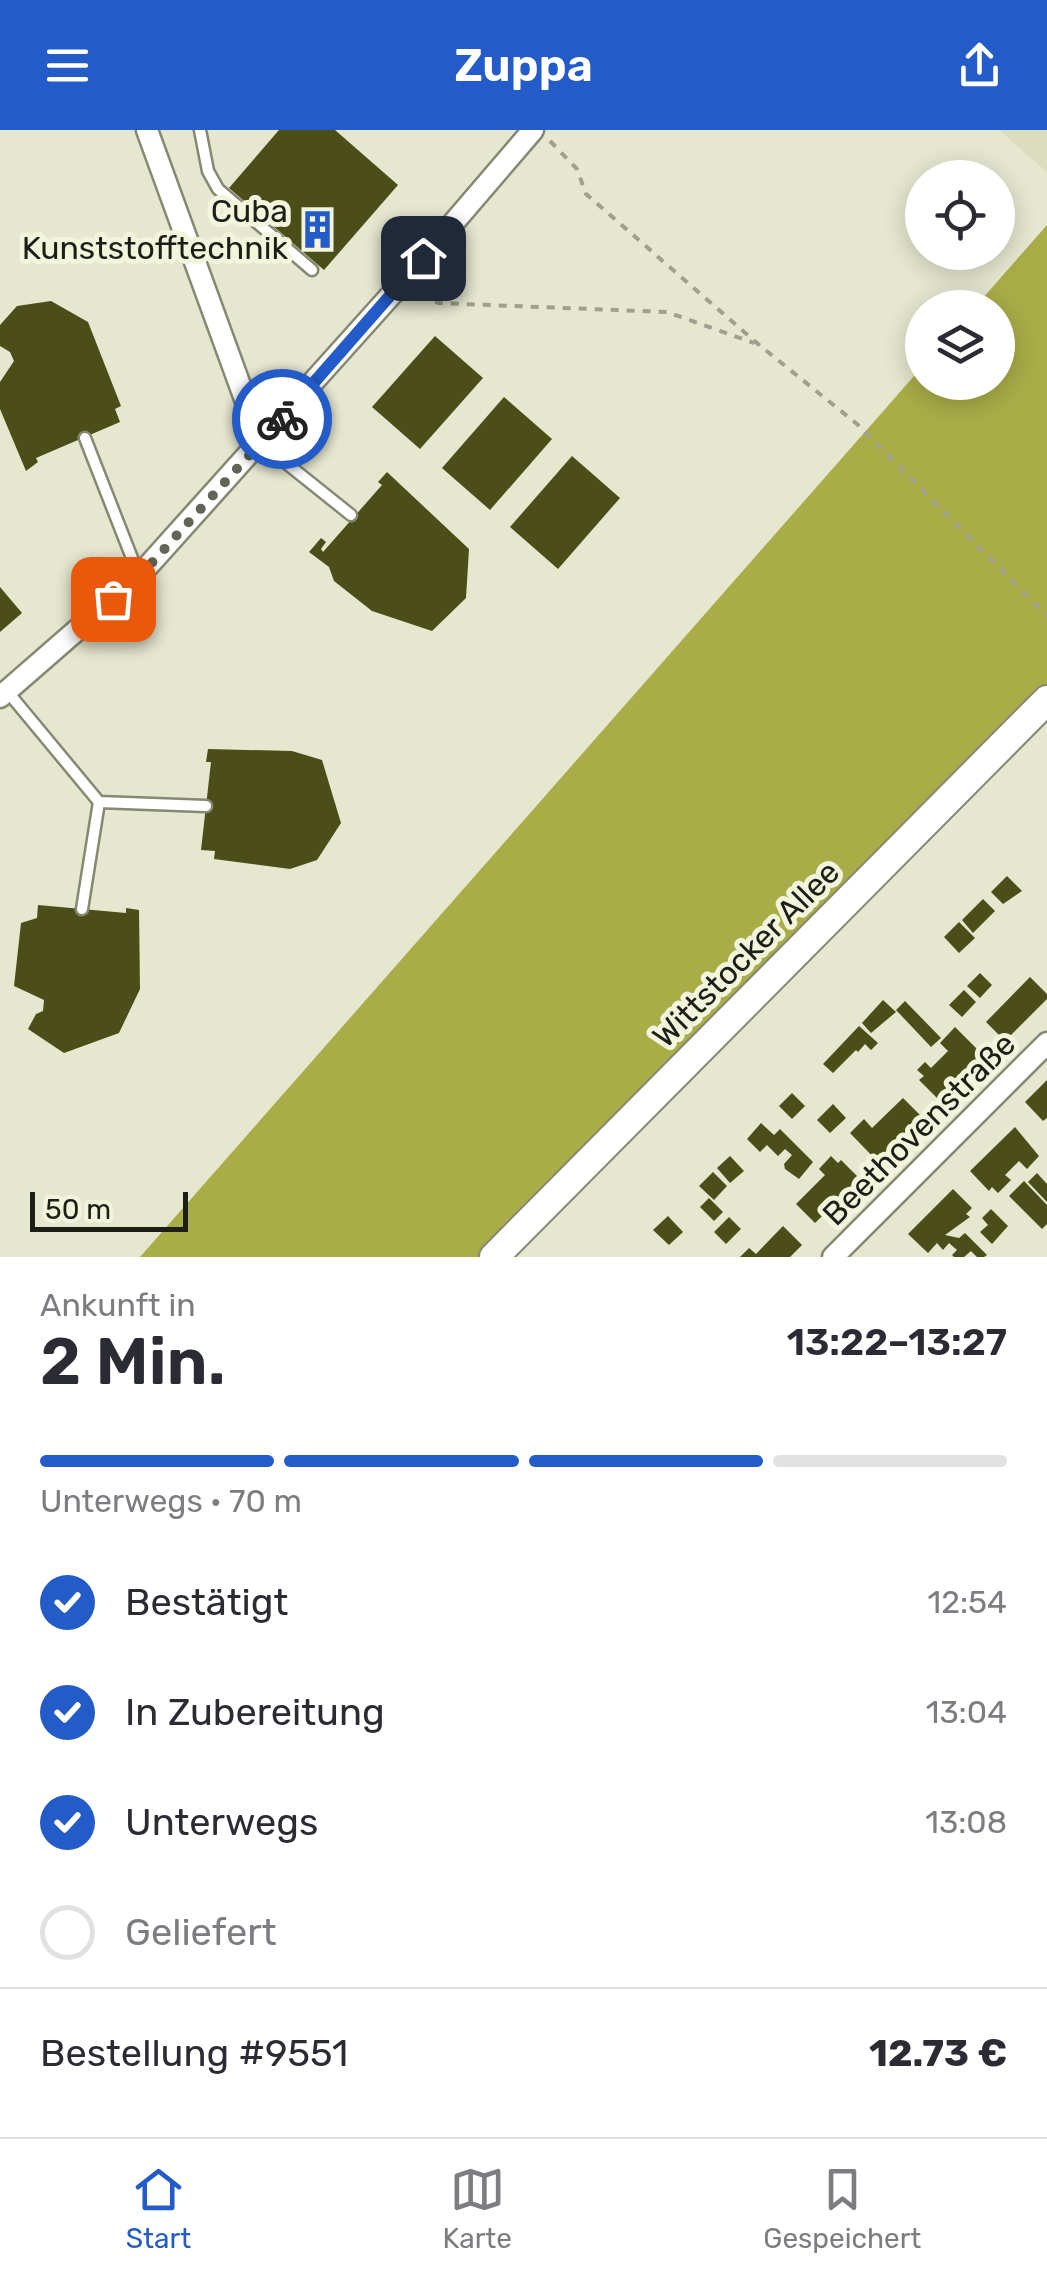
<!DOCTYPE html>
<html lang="de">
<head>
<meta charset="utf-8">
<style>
  body { margin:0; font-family:Rubik,sans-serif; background:#f2f2f3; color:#2b2b33; height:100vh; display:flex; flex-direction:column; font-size:38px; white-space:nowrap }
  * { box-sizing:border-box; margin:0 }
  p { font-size:32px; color:#7c7c81 }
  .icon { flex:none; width:55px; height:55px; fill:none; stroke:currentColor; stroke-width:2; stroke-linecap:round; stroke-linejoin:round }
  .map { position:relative; height:1127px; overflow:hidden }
  .panel { display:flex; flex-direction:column; background:#fff; flex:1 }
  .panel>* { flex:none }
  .fabs { position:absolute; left:905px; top:30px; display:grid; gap:20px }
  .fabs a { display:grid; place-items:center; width:110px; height:110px; border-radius:50%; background:#fff; box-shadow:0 5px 25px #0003; font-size:50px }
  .scale { position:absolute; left:30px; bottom:25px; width:158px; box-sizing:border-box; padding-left:10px; border:5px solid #1d1e15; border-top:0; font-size:28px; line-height:35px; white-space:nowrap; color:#1d1e15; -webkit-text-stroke:8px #f2f4dc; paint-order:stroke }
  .pin { position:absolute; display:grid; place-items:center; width:85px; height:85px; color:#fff; margin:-42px; border-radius:20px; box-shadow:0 5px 15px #0006 }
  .courier { position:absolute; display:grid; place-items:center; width:100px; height:100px; margin:-50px; border:8px solid #235bc8; border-radius:50%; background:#fff; color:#222; box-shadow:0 2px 12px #0007 }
  .head em { font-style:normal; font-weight:600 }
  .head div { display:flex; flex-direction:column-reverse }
  .head { display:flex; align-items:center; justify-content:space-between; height:170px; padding:0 40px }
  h1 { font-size:65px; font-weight:600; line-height:75px }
  .bar { display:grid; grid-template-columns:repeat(4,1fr); gap:15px 10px; align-content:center; height:120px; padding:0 40px }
  .bar i { height:12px; border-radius:8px; background:#e1e1e2 }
  .bar .on { background:#235bc8 }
  .bar p { grid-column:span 4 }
  .line { display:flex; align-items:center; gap:25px; padding:0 40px; border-top:2px solid #e1e1e2 }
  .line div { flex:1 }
  ol { padding:0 40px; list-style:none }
  li { display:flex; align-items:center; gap:30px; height:110px }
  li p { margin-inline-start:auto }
  li .icon { padding:10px; border-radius:50%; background:#235bc8; color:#fff; stroke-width:4 }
  li:last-child { color:#7c7c81 }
  li i { width:55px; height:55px; border:5px solid #e1e1e2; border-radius:50% }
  header { display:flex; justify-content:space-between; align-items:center; height:130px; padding:0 40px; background:#235bc8; color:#fff; font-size:45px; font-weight:600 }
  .tabs { display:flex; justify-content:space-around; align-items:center; height:140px; border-top:2px solid #e1e1e2; background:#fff; font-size:28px; color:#7c7c81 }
  .tabs a { display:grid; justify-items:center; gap:5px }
  .tabs .on { color:#235bc8 }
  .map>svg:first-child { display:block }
</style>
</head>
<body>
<header><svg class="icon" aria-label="menu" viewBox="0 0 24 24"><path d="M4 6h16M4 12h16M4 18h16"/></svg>Zuppa<svg class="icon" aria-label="share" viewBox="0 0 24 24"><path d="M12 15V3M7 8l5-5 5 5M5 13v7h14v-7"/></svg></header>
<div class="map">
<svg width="1047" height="1127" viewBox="0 0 1047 1127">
  <rect width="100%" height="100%" fill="#e5e7cf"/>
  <path fill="#daddbe" d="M999 0H1047V42Z"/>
  <path fill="#a8ad48" d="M1047 95V555L480 1127H140L922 237V252H998V178L975 177Z"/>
  <g fill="#4b4e18">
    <path d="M279 0H335L398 55 324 140 229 58Z"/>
    <path d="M51 171 88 192 121 276 115 279 120 292 36 328 38 332 26 341 0 279V252L14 231 10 222 0 216V195L17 176Z"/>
    <path d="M435 206 483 248 420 319 372 277Z"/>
    <path d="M504 267 552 309 490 380 442 338Z"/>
    <path d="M572 326 620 368 558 439 510 397Z"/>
    <path d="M387 342 469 419 466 468 432 501 372 481 334 451 329 437 309 422 321 408 326 412 321 419 323 422 382 355 378 352Z"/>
    <path d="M0 457 22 483 0 502Z"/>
    <path d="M208 619 292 621 322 630 341 693 317 730 290 739 214 729 215 721 201 720 211 632H206Z"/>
    <path d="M1007 746 1022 761 1003 774 991 762Z"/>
    <path d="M983 769 995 781 973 803 962 790Z"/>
    <path d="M38 775 126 783V778L139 780 140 859 119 903 64 923 28 899 36 884 43 881 44 870 14 856 21 793 37 788Z"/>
    <path d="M959 792 975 808 959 823 944 807Z"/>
    <path d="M980 843 992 855 980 868 967 856Z"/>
    <path d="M1030 847 1047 864V869L1005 911 986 892Z"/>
    <path d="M964 860 976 872 962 887 949 875Z"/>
    <path d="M883 870 896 882 871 903 862 893Z"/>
    <path d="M905 871 941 908 931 917 896 880Z"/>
    <path d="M859 896 878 913 871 920 865 914 858 922 856 920 833 943 823 934Z"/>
    <path d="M955 897 982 924 938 969 919 950 924 946 917 940 925 932 931 938 948 921 940 913Z"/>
    <path d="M1047 950V988L1043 991 1025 972Z"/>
    <path d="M792 963 805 976 792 989 779 976Z"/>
    <path d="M903 968 921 986 877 1031 850 1003 864 989 872 998Z"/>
    <path d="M833 974 846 988 830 1003 817 990Z"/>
    <path d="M761 993 774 1005 780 999 813 1032 799 1049 785 1039 784 1034 792 1025 785 1019 778 1026 767 1015 760 1022 747 1009Z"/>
    <path d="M1015 997 1039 1026 1027 1039 1019 1031 1005 1045 1011 1050 998 1063 992 1057 989 1061 970 1041Z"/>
    <path d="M730 1026 744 1041 730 1053 717 1038Z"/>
    <path d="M831 1026 838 1033 841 1030 860 1049 815 1093 796 1074 825 1045 819 1039Z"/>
    <path d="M713 1042 727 1056 714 1070 699 1056Z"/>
    <path d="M1037 1043 1047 1054V1072L1028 1052Z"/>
    <path d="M1024 1051 1047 1075V1094L1042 1099 1009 1066Z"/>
    <path d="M953 1059 972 1078 966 1084 970 1087 945 1105 959 1108 965 1103 987 1125 984 1127H977L971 1121 964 1127H954L952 1125 957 1120 949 1113 943 1120 937 1113 928 1123 908 1104Z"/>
    <path d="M709 1068 723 1082 714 1091 700 1077Z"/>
    <path d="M991 1079 1008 1096 992 1114 980 1102 988 1095 982 1088Z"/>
    <path d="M668 1086 683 1102 669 1115 653 1100Z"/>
    <path d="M729 1087 741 1099 726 1114 714 1102Z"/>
    <path d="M783 1096 802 1115 790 1127H740L749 1118 756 1124Z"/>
  </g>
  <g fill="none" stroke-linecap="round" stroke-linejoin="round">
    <defs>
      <g id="service">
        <path d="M200 0 208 41 218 59 312 140"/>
        <path d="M85 308 139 446"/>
        <path d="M261 313 351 385"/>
        <path d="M7 561 99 672 206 676"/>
        <path d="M82 779 99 672"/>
      </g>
      <g id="minor">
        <path d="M147 0 261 313"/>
        <path d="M0 567 139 446 401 154 533 0"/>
        <path d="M833 1127 1047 913"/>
      </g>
      <path id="secondary" d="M494 1127 1047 570"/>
    </defs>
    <use href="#service" stroke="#868872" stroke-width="15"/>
    <use href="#minor" stroke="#868872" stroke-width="25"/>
    <use href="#secondary" stroke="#868872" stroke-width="32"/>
    <g stroke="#9fa08e" stroke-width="4" stroke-dasharray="8 8" stroke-linecap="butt">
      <path d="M550 11 577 39 586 64 758 214 857 294 1047 486"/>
      <path d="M421 164 438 173 667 182 754 213"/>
    </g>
    <use href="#service" stroke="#fff" stroke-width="10"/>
    <use href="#minor" stroke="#fff" stroke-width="20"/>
    <use href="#secondary" stroke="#fff" stroke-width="28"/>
  </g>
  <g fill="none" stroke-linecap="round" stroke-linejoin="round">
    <path stroke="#636456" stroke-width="10" stroke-dasharray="0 18" d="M113 469 140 446 282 289"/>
    <path stroke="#235bc8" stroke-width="12" d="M282 289 423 128"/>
  </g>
  <defs>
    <symbol id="building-bare" viewBox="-9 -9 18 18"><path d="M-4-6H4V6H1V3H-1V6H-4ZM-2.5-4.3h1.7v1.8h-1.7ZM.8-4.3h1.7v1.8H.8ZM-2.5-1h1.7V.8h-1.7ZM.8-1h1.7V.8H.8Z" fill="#235bc8" stroke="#f2f4dc" stroke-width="2.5" paint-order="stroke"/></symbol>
  </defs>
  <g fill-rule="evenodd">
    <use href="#building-bare" x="290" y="72" width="55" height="55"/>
  </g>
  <g text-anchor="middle" stroke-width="10" stroke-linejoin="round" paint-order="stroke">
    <g font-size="32" fill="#1d1e15" stroke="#f2f4dc" text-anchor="end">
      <text x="288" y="92">Cuba<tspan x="288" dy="37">Kunststofftechnik</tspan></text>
    </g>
    <g font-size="32" fill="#1d1e15" stroke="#f2f4dc">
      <text transform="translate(746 824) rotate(-45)" y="11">Wittstocker Allee</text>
      <text transform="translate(919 999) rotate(-45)" y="11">Beethovenstraße</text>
    </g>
  </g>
</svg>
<div class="fabs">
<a><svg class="icon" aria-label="locate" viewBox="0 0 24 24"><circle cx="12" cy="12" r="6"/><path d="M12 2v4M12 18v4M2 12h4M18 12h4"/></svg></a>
<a><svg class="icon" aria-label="layers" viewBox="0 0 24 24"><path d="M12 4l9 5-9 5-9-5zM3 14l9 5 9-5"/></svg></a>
</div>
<div class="scale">50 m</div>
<div class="pin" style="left:113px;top:469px;background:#ea580c"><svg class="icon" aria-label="bag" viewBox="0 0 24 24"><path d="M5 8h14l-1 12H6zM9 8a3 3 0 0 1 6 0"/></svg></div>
<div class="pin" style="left:423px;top:128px;background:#1f2937"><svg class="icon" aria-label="home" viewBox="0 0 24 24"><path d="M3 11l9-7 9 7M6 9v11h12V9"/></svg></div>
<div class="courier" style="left:282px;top:289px"><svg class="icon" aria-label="bike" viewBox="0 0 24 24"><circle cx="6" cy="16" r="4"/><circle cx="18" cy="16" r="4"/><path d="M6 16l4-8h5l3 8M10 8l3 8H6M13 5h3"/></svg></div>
</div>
<section class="panel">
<div class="head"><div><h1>2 Min.</h1><p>Ankunft in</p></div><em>13:22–13:27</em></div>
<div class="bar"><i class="on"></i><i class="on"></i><i class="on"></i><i></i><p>Unterwegs · 70 m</p></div>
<ol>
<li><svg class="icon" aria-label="check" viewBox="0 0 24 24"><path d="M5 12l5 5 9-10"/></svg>Bestätigt<p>12:54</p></li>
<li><svg class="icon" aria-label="check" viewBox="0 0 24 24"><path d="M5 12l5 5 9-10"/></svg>In Zubereitung<p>13:04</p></li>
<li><svg class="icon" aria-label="check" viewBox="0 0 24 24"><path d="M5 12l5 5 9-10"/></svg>Unterwegs<p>13:08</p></li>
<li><i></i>Geliefert</li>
</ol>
<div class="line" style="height:130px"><div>Bestellung #9551</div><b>12.73 €</b></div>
</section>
<nav class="tabs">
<a class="on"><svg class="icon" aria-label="home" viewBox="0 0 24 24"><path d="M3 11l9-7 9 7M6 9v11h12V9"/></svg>Start</a>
<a><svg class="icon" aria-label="map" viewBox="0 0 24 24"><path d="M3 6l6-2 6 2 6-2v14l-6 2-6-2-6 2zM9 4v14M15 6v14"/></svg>Karte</a>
<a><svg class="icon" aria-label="saved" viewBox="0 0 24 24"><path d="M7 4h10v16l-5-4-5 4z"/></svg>Gespeichert</a>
</nav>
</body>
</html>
